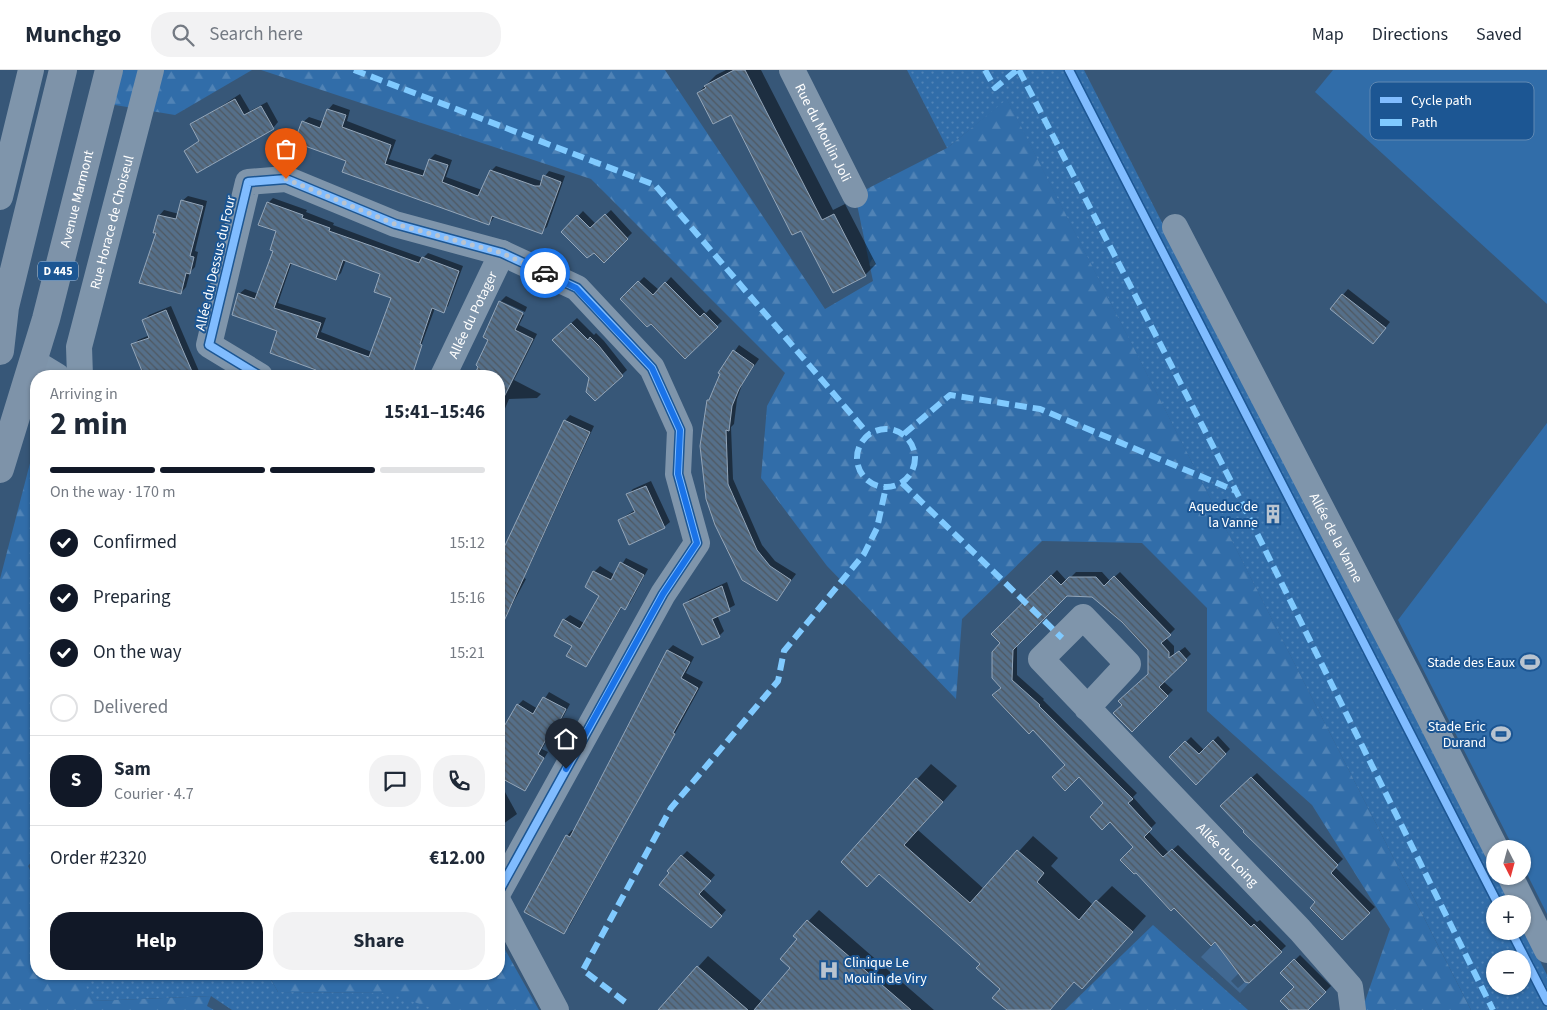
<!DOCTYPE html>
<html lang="en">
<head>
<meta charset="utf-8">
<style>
  body { margin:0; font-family:"Source Sans 3",sans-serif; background:#f2f2f3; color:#1f2937; height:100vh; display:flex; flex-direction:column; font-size:19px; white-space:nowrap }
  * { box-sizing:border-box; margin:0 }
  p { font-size:16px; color:#747a83 }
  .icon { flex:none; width:28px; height:28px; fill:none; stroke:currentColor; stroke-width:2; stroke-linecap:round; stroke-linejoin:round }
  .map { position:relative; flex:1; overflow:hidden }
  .panel { position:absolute; left:30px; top:300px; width:475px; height:610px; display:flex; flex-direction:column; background:#fff; border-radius:20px; box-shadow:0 1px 4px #0004 }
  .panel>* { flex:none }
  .needle { width:32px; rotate:174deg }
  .controls { position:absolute; left:1486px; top:770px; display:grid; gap:10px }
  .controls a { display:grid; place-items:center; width:45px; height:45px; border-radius:50%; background:#fff; box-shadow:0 1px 4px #0004; font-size:25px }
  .pin { position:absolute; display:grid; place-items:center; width:42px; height:42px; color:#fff; margin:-51px -21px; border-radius:50% 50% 50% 0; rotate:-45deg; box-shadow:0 0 5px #0007 }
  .pin .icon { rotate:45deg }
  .courier { position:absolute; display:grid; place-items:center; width:50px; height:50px; margin:-25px; border:4px solid #1a73e8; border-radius:50%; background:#fff; color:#222; box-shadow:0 1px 6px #0007 }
  .headline em { font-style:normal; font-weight:700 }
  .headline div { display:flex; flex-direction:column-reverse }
  .headline { display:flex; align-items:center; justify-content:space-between; height:85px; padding:0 20px }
  h1 { font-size:32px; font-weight:700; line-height:38px }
  .bar { display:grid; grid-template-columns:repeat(4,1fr); gap:8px 5px; align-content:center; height:60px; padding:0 20px }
  .bar i { height:6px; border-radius:4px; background:#e0e1e3 }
  .bar .current { background:#111827 }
  .bar p { grid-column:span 4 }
  .line { display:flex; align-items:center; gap:12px; padding:0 20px; border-top:1px solid #e0e1e3 }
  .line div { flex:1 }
  .round { display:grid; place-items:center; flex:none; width:52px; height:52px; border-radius:20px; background:#f2f2f3 }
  ol { padding:0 20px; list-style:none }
  li { display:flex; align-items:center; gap:15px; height:55px }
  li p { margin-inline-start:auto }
  li .icon { padding:5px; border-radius:50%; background:#111827; color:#fff; stroke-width:4 }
  li:last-child { color:#747a83 }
  li i { width:28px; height:28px; border:2px solid #e0e1e3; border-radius:50% }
  .button { display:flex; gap:10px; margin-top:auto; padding:10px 20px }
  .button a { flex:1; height:58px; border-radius:20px; background:#111827; color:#fff; font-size:20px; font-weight:700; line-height:58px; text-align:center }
  .button a+a { background:#f2f2f3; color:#1f2937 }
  header { display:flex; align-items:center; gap:30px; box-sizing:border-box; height:70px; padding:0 25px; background:#fff; border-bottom:1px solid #e0e1e3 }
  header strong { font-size:24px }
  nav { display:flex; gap:28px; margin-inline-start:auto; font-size:18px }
  .search { width:350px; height:45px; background:#f2f2f3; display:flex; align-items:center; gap:12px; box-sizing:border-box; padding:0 18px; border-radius:20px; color:#747a83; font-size:19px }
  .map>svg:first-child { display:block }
</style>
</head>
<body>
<header>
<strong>Munchgo</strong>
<div class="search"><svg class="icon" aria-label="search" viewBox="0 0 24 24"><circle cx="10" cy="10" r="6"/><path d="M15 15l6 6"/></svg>Search here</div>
<nav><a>Map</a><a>Directions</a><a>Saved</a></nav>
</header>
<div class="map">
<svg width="1547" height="940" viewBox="0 0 1547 940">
  <defs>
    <pattern id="grass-dots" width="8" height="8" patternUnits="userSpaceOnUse" patternTransform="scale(1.25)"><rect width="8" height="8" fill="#316da9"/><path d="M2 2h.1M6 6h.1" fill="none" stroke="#5083b6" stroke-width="1.8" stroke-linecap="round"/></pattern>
    <pattern id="forest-firs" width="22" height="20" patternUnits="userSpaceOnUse" patternTransform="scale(1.25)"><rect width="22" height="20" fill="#316da9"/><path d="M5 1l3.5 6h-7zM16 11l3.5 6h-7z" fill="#5083b6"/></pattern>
    <pattern id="building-back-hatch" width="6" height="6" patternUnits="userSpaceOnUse" patternTransform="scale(1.25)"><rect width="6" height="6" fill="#556f89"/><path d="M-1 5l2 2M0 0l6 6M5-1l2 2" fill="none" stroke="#4f5861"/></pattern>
  </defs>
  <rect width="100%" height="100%" fill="#375778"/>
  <g fill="url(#grass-dots)" fill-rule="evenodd">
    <path d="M907 0H1084L1511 834H1495V861H1522L1523 857 1547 905V940H1471L1007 30 947 78ZM1495 889H1522V916H1495Z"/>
    <path d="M78 904H268L278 922 411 923 455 940H232L211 926 93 931Z"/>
  </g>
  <g fill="url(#forest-firs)">
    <path d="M118 0H252L175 45 109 34Z"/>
    <path d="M261 0H665L825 239 873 211 855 125 947 78 1007 29 1471 940H1362L1390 859 1312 735 1207 641V538L1142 473 1042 471 962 549 956 629 827 496 761 408 767 336 785 303 591 109Z"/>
    <path d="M36 370V786L28 796 36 813V904H80L93 931 211 926 207 936 214 940H0V509Z"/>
    <path d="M1153 855 1248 940H1065Z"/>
    <path d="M499 869 539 940H437L388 923 278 922 268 904H499Z"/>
  </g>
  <g fill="#316da9">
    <path d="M1333 0H1547V234L1315 22Z"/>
    <path d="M1547 353V844L1523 796 1522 779H1514L1398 550Z"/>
  </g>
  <path fill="#416993" d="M1238 849 1239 903 1231 911 1238 918 1246 911 1249 913 1240 923 1201 887Z"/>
  <g fill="#0007" fill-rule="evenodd">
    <path d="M726 0H761L833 140 845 134 876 194 865 205 802 159 731 43 698 23 716 5Z"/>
    <path d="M240 24 250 41 267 32 278 52 273 58 186 81 200 70 192 55Z"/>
    <path d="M333 34 350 40 347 51 396 70 389 89 426 101 430 89 435 84 452 90 446 107 482 120 491 101 496 96 541 111 549 101 565 106 547 157 541 162 495 146 489 154 347 90 303 52 309 47 324 52 328 40Z"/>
    <path d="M188 126 207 131 195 181 198 182 195 197 190 202 186 217 181 223 158 162 159 146 164 140 179 144 182 131Z"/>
    <path d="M273 128 307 140 306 142 334 153 333 155 389 176 423 188 428 183 463 196 448 236 443 241 435 238 410 306H315L318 299 239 224 245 219 259 224 275 181 277 161 268 133ZM346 190 382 203 392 227 372 282 321 262 326 248 278 233 292 192 336 208 341 203Z"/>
    <path d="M611 140 632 163 604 191 594 181 563 162 583 141 596 154Z"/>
    <path d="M644 207 659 220 671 207 706 243 710 239 722 251 685 287 651 253 622 229Z"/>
    <path d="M1348 219 1390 252 1378 267 1331 239Z"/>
    <path d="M506 226 527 237 525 242 501 231Z"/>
    <path d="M501 231 524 245 519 255 537 264 514 310 541 324 537 328 509 329 499 353V306H475L489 269 484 266Z"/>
    <path d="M171 236 201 306H146L133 275 138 270 150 265 144 250 149 245Z"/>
    <path d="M577 248 594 265 596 263 604 271 627 300 595 330 590 307 559 264Z"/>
    <path d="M739 275 759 289 743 312 737 329 734 354 731 357 733 409 762 475 775 491 796 504 777 530 743 509 708 331 712 326 722 303 720 302Z"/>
    <path d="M570 345 594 356 524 508 526 509 499 559V499L565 351Z"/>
    <path d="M651 411 670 452 664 457 619 450 635 440 628 424 633 419Z"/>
    <path d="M626 488 648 499 630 533 624 538 622 537 586 596 573 575 564 550 570 545 584 553 601 525 586 517 594 502 600 496 615 505Z"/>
    <path d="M1057 500 1067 511 1076 502H1102L1110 511 1120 502 1175 559 1166 568 1174 576V585L1185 577 1191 584 1163 611 1173 620 1132 661 1123 635 1150 604 1149 579 1123 552 1093 525H1067L1017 573V605L1044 629 1043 630 1137 723 1133 727 1156 753 1148 761 1169 783 1178 775 1257 852 1260 850 1286 876 1249 912 1135 777 1105 733 1067 695 1002 617V573L993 564Z"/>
    <path d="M727 512 735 535 717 545 724 561 719 566 685 534 690 529Z"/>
    <path d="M673 575 694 587 686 603 703 612 569 857 564 862 567 766 572 760 574 761 668 580Z"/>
    <path d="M549 622 570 634 563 647 557 652 542 679 548 682 525 720 499 705V679L501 680 518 635 523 630 538 639Z"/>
    <path d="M1218 666 1230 679 1196 713 1171 687 1191 667 1204 680Z"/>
    <path d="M931 694 957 716 918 760 984 819 1033 766 1058 788 1051 796 1093 835 1112 816 1146 846 1097 902 1075 911 1050 940H1009L1002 919 982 894 879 803 842 792Z"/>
    <path d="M1257 703 1343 789 1335 797 1375 837 1342 868 1317 832 1246 761 1227 730Z"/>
    <path d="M499 711 517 744 499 757Z"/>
    <path d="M687 781 715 805 703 819 726 840 711 857 682 786Z"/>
    <path d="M819 840 934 940H659L708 886 762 932 792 898 799 869 795 865Z"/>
    <path d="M1300 885 1331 916 1307 940H1291L1296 917 1282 903Z"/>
  </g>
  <g fill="url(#building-back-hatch)" stroke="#94a6b9" fill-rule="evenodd">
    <path d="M734 0H745L822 150 834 144 866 206 833 223 801 161 792 165 731 45 713 54 697 23 706 18 704 16Z"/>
    <path d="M235 29 244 45 261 36 274 59 197 103 184 81 199 71 190 54Z"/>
    <path d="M327 39 346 45 342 57 391 75 385 94 423 106 429 89 448 95 442 112 478 126 490 100 535 116H540L543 105 561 112 542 164 492 146 489 155 342 102 346 91 294 72 302 51 320 58Z"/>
    <path d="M181 130 203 136 190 186 194 187 190 204 186 203 181 224 139 213 156 163H153L158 145 176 149Z"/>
    <path d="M267 132 303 145 302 148 330 158 329 161 383 180 419 193 422 187 459 201 444 243 432 238 420 274 422 275 413 303 414 306H314L316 300 270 283 277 261 232 245 238 223 255 229 273 181 270 180 276 161 258 155ZM343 190 380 204 374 222 391 228 369 287 316 268 321 253 274 238 290 193 336 210Z"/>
    <path d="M605 144 628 169 604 193 594 183 587 188 561 162 577 145 590 158Z"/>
    <path d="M638 211 653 225 665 212 700 247 704 243 718 257 685 289 651 254 647 257 620 229Z"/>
    <path d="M1342 224 1386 258 1373 274 1330 239Z"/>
    <path d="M499 231 523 243 515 260 533 269 499 337V306H474L478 297 476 295 488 270 483 267Z"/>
    <path d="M166 240 181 276 194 306H144L131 274 149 268 142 250Z"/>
    <path d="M571 253 588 270 590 267 599 276 623 306 595 331 586 322 589 308 552 270Z"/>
    <path d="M733 280 754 295 739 319 732 336 729 361 726 360 728 414 757 480 770 496 791 510 777 531 742 510 715 455 706 429 700 376 707 330H709L714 318 720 304 718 303Z"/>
    <path d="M564 350 590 362 499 562V488Z"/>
    <path d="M646 416 665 458 629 475 618 450 635 442 626 424Z"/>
    <path d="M620 492 644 505 625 540 621 537 586 597 566 586 572 576 554 566 563 549 580 559 599 526 585 517 593 501 611 510Z"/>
    <path d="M1051 505 1061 515 1069 507H1096L1104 516 1114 506 1171 565 1161 573 1169 582V588L1179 581 1187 590 1159 617 1168 626 1132 662 1113 643 1122 635 1118 631 1148 604V580L1122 552 1092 527 1067 526 1013 580 1012 610 1040 635 1039 636 1133 729 1128 733 1152 759 1144 767 1163 787 1172 779 1251 857 1254 854 1282 882 1249 913 1245 912 1215 872 1211 876 1174 838 1171 841 1136 803 1134 804 1120 790 1133 777 1110 752 1102 760 1090 747 1103 733 1079 707 1065 721 1052 707 1065 695 1033 660 1029 664 992 625 1001 618 992 608V582L1000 573 991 564Z"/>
    <path d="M722 516 730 541 712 549 720 567 702 575 683 534Z"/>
    <path d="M667 580 690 592 681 608 698 618 673 663 675 664 564 864 524 842 566 765 570 767 588 733Z"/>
    <path d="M543 627 566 639 558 654 555 653 538 684 544 688 525 721 499 707V665L517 634 533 644Z"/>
    <path d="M1213 670 1226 684 1196 715 1169 687 1185 671 1199 684Z"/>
    <path d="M1251 707 1338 795 1331 803 1370 843 1342 870 1310 838 1315 832 1243 762 1244 761 1220 736Z"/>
    <path d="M916 708 943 732 904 775 970 833 1017 780 1044 803 1037 812 1079 850 1096 830 1133 862 1082 919 1074 912 1050 940H1007L992 928 1000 919 976 898 980 894 930 849 879 804 867 817 841 792Z"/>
    <path d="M681 785 711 811 699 824 722 846 711 858 659 815 669 803 667 801Z"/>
    <path d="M807 850 911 940H754L790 898 780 889 797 869 793 866Z"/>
    <path d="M1294 889 1326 922 1308 940H1289L1280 931 1294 917 1280 903Z"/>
    <path d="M697 896 748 940H658Z"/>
  </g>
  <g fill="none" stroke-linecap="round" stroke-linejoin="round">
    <g stroke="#7f95ab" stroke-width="26">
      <path id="s1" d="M792 0 855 125"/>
      <path d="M0 127 31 0"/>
      <path id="s2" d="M1175 157 1407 603 1496 779"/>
      <path d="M34 292 57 306"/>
      <path id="s3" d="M80 306 79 277 151 0"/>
      <path d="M260 306 209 275 248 112 286 109 395 154 502 183 577 218 652 298 680 360 678 404 697 473 663 524 499 821"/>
      <path id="s4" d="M443 306 502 183"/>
      <path id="s5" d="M1087 638 1128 594 1083 547 1041 589 1300 860 1350 917 1353 940"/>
      <path d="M1510 806 1547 880"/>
      <path d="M499 833 556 940"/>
    </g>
    <g stroke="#7e93a9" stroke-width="28">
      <path d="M0 281 5 237 63 0"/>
      <path id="s6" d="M0 399 46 249 109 0"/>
    </g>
    <g stroke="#80caff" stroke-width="6" stroke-dasharray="12 6" stroke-linecap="butt">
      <path d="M354 0 655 115 869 365"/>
      <path d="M985 0 995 18 1017 0"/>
      <path d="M1019 0 1236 421 1493 940"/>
      <circle cx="886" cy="388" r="29"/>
      <path d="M904 364 950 325 1040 339 1236 421"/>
      <path d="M902 413 1062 568"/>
      <path d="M625 932 583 900 671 738 778 611 784 581 864 484 877 458 886 417"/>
    </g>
    <defs>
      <g id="cycleway">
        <path d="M1069 0 1498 834"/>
        <path d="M260 306 209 275 248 112 286 109 395 154 502 183 577 218 652 298 680 360 678 404 697 473 663 524 499 821"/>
        <path d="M1511 861 1547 931"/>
      </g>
    </defs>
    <use href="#cycleway" stroke="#1c5693" stroke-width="11"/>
    <use href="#cycleway" stroke="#80bcff" stroke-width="8"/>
  </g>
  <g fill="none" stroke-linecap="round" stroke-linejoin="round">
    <path stroke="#b9c4d0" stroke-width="5" stroke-dasharray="0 9" d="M286 109 395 154 502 183 545 203"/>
    <path stroke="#1a73e8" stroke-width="6" d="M545 203 576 218 652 298 680 360 678 404 697 473 663 524 566 699"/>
  </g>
  <defs>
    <symbol id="building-bare" viewBox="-9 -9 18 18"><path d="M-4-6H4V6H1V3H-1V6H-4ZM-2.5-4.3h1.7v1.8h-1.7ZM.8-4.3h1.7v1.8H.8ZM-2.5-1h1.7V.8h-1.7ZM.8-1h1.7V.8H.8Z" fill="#b9c4d0" stroke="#1c5693" stroke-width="2.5" paint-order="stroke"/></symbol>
    <symbol id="stadium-bare" viewBox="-9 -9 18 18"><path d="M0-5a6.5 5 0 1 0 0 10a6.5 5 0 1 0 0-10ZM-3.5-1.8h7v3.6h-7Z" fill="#b9c4d0" stroke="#1c5693" stroke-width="2.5" paint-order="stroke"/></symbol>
    <symbol id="hospital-bare" viewBox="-9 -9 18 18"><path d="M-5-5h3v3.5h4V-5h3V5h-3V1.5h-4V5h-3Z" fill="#b9c4d0" stroke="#1c5693" stroke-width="2.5" paint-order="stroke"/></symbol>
  </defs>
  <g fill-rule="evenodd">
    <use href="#building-bare" x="1259" y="430" width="28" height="28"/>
    <use href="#stadium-bare" x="1516" y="578" width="28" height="28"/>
    <use href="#stadium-bare" x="1487" y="650" width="28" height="28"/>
    <use href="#hospital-bare" x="815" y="886" width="28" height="28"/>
  </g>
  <g text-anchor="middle" stroke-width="4" stroke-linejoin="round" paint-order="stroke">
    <rect fill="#1c5693" stroke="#bbccdf" stroke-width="1" x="38" y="191.5" width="40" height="19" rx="4"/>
    <g font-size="12" font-weight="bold" fill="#fff">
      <text x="58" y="205">D 445</text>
    </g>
    <g font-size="14" fill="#fff" stroke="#1c5693">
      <text dy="5" stroke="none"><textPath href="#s1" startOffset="70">Rue du Moulin Joli</textPath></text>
      <text dy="5" stroke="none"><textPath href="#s6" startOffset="281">Avenue Marmont</textPath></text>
      <text dy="5" stroke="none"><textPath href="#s3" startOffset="158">Rue Horace de Choiseul</textPath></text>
      <text transform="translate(215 193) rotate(-77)" y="5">Allée du Dessus du Four</text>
      <text dy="5" stroke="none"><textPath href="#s4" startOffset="68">Allée du Potager</textPath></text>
      <text dy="5" stroke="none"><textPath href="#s2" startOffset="350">Allée de la Vanne</textPath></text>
      <text dy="5" stroke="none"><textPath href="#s5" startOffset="455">Allée du Loing</textPath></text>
    </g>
    <g font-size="14" fill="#fff" stroke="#1c5693" text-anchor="end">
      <text x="1258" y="441">Aqueduc de<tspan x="1258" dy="16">la Vanne</tspan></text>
      <text x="1515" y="597">Stade des Eaux</text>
      <text x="1486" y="661">Stade Eric<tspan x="1486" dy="16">Durand</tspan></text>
      <text x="844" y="897" text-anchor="start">Clinique Le<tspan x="844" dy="16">Moulin de Viry</tspan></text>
    </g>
  </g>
  <rect x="1370" y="12" width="164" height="58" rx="8" fill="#1c5693" stroke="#6089b3" stroke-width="1"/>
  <rect x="1380" y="27" width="22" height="6" fill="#80bcff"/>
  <rect x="1380" y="49" width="22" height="7" fill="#80caff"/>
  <g font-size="14" fill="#fff">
    <text x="1411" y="35">Cycle path</text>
    <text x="1411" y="57">Path</text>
  </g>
</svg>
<div class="controls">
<a><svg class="needle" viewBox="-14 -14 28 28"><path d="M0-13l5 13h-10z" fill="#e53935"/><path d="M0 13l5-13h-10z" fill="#747a83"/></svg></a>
<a>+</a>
<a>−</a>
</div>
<div class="pin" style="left:286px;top:109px;background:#ea580c"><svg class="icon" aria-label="bag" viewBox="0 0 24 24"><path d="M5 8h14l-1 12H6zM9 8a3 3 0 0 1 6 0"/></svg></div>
<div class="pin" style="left:566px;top:699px;background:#1f2937"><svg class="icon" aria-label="home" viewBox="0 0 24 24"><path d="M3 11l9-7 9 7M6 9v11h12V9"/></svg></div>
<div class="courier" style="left:545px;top:203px"><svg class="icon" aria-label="car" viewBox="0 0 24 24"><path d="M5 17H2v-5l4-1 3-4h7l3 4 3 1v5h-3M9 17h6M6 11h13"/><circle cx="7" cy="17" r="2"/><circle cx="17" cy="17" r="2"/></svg></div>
<section class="panel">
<div class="headline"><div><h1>2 min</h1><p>Arriving in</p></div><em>15:41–15:46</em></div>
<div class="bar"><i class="current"></i><i class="current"></i><i class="current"></i><i></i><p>On the way · 170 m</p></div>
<ol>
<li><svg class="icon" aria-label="check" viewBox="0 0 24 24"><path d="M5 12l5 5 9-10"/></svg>Confirmed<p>15:12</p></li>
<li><svg class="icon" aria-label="check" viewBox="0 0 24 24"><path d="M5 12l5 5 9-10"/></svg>Preparing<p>15:16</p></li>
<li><svg class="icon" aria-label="check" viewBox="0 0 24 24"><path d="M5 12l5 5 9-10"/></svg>On the way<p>15:21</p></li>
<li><i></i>Delivered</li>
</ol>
<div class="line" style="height:90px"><b class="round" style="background:#111827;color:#fff">S</b><div><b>Sam</b><p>Courier · 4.7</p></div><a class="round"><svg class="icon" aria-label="chat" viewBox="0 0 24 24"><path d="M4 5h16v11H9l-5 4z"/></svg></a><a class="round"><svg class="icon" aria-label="phone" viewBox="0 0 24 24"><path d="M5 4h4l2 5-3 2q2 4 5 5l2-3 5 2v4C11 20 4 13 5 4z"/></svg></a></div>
<div class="line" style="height:65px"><div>Order #2320</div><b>€12.00</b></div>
<div class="button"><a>Help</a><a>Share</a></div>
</section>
</div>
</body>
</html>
